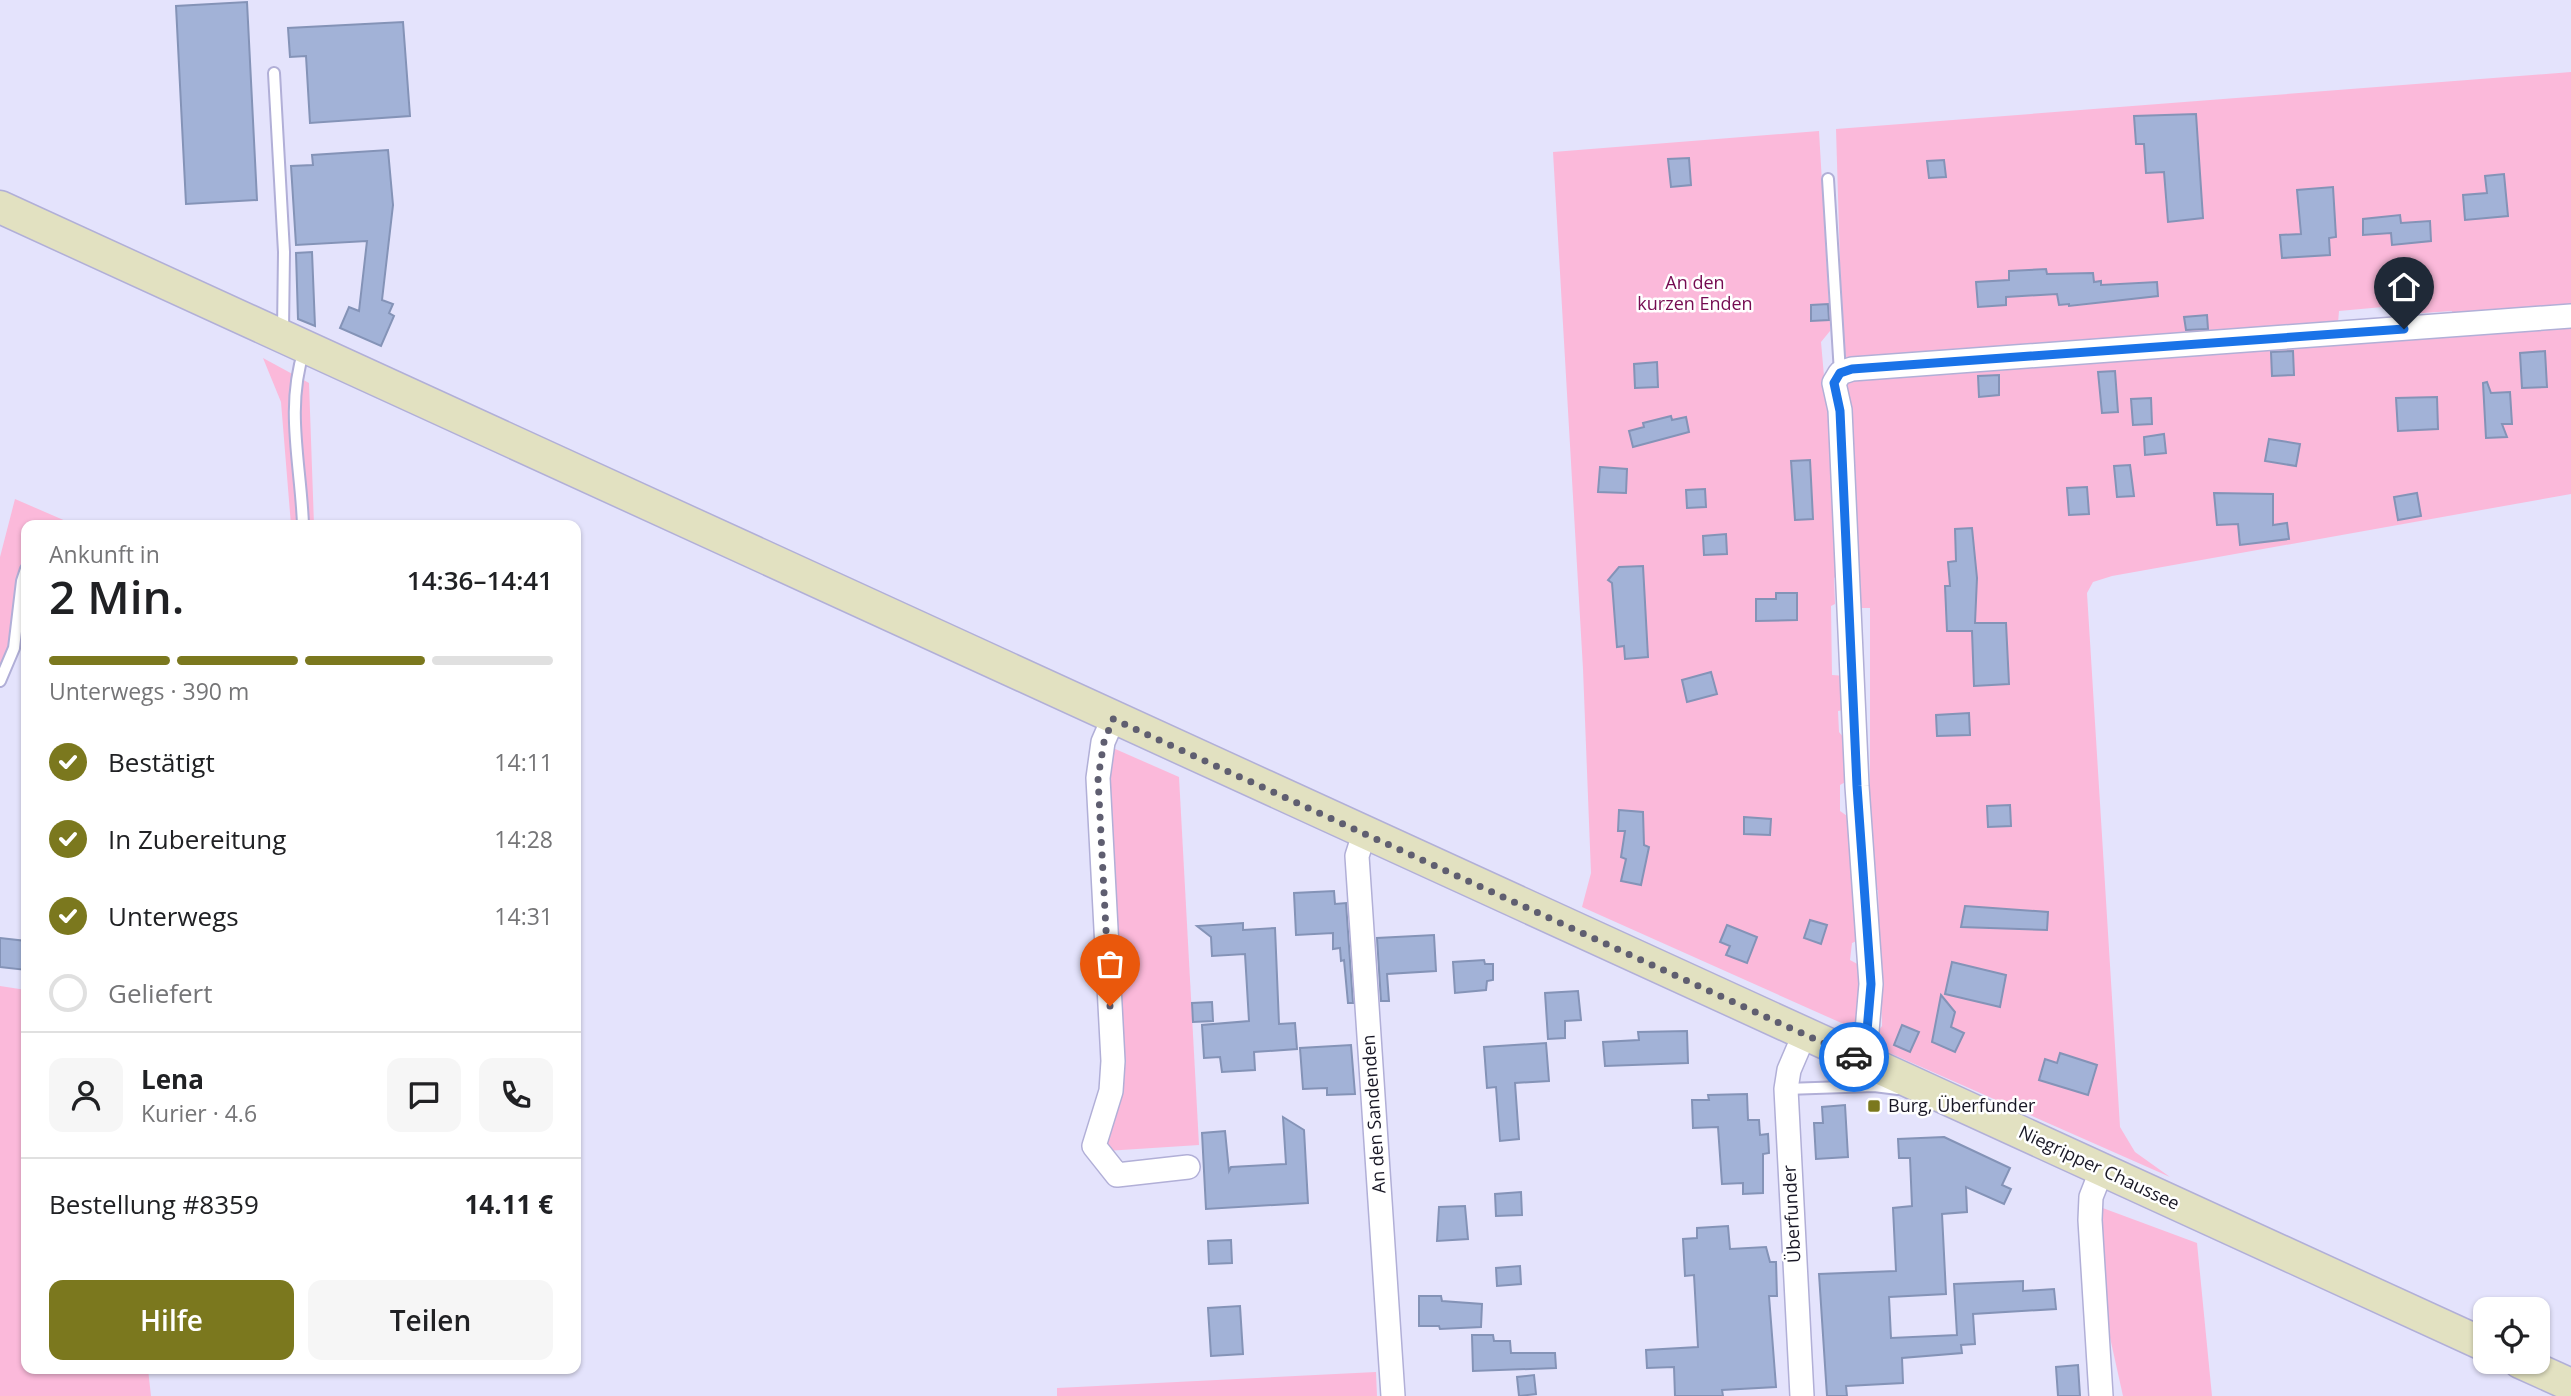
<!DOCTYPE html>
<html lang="de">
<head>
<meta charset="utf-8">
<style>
  body { margin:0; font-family:"Open Sans",sans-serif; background:#f6f6f6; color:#202124; height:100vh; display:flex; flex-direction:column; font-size:26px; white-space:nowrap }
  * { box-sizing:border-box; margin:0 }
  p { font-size:23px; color:#757577 }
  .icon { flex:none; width:38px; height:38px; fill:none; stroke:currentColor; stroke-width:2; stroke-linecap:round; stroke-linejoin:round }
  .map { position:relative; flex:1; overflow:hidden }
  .drawer { position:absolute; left:21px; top:520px; width:560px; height:854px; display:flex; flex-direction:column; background:#fff; border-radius:14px; box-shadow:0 2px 5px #0004 }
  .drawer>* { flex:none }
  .fabs { position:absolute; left:2473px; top:1297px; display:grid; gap:14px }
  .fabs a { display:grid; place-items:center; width:77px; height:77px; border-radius:14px; background:#fff; box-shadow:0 2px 5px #0004; font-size:35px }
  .pin { position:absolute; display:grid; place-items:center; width:60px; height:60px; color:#fff; margin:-72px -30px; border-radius:50% 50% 50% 0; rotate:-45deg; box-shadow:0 0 7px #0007 }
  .pin .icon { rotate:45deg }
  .courier { position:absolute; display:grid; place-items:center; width:70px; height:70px; margin:-35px; border:5px solid #1a73e8; border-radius:50%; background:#fff; color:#222; box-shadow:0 2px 9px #0007 }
  .headline em { font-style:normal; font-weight:600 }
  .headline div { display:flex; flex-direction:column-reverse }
  .headline { display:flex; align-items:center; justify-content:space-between; height:119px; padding:0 28px }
  h1 { font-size:46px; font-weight:600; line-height:52px }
  .bar { display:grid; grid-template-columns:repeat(4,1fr); gap:10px 7px; align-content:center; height:84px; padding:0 28px }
  .bar i { height:9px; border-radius:5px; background:#e0e0e0 }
  .bar .on { background:#7b781e }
  .bar p { grid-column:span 4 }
  .line { display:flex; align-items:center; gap:18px; padding:0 28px; border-top:2px solid #e0e0e0 }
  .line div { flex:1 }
  .round { display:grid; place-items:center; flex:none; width:74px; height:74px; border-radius:14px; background:#f6f6f6 }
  ol { padding:0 28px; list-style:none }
  li { display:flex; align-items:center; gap:21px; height:77px }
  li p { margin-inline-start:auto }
  li .icon { padding:7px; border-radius:50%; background:#7b781e; color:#fff; stroke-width:4 }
  li:last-child { color:#757577 }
  li i { width:38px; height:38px; border:4px solid #e0e0e0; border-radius:50% }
  .action { display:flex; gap:14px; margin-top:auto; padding:14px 28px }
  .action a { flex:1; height:80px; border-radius:14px; background:#7b781e; color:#fff; font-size:28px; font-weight:600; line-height:80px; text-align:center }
  .action a+a { background:#f6f6f6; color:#202124 }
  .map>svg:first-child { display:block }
</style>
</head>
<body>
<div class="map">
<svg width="2571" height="1396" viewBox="0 0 2571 1396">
  <rect width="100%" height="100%" fill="#e4e3fc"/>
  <g fill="#fbb9da">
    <path d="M2571 72V309L2452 318V311L2395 315 2394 306 2339 311 2338 323H2306L2303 329 1843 364 1836 129Z"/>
    <path d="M1819 131 1830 320V331L1821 342 1827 410 1835 415 1839 574 1834 578 1835 604 1831 606 1832 675 1846 676 1848 709 1838 711 1839 732 1849 744V780L1840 785V811L1853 820 1859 940 1852 943 1850 960 1863 967 1857 1030 1582 907 1591 873 1583 669 1553 152Z"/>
    <path d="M2571 322V494L2112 576 2093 582 2087 593 2120 1127 2135 1152 2170 1177 1876 1047 1875 1035 1882 1026 1878 890 1870 889V608H1856L1843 391 1848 379Z"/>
    <path d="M263 358 309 383 314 525H291L281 402Z"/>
    <path d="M15 499 75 525H26V600L18 635 0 682V557Z"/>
    <path d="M1113 748 1179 777 1199 1145 1106 1151 1103 1141 1104 788Z"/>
    <path d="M0 986 26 990V1368L148 1369 151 1396H0Z"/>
    <path d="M2100 1207 2197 1243 2212 1396H2123L2107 1324Z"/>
    <path d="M1376 1372 1377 1396H1057V1388Z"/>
  </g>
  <g fill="#a2b2d7" stroke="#8493b7" stroke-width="2">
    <path d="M247 2 257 200 186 204 176 6Z"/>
    <path d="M403 22 410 116 310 123 306 56 290 57 288 28Z"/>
    <path d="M2196 114 2203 218 2168 222 2164 172 2146 173 2144 144H2136L2134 116Z"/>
    <path d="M388 150 393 205 382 300 393 304 389 313 394 316 381 346 340 328 349 307 359 311 367 241 296 245 291 166 313 165 312 155Z"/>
    <path d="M1689 158 1691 185 1671 187 1668 159Z"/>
    <path d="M1944 160 1946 177 1929 178 1927 161Z"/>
    <path d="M2504 174 2508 216 2465 220 2463 195 2487 193 2485 176Z"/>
    <path d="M2333 187 2336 237 2329 238 2330 255 2282 258 2280 235 2301 234 2297 190Z"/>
    <path d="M2400 215 2401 223 2430 221 2431 241 2392 245 2391 233 2363 235V219Z"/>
    <path d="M312 252 315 326 298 319 296 253Z"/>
    <path d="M2046 269 2047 274 2093 273 2094 282 2101 281V285L2157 282 2158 296 2069 306V304L2059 305 2057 294 2006 297V305L1978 307 1976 282 2009 280V271Z"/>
    <path d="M1828 304 1829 320 1811 321V305Z"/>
    <path d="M2207 315 2208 329 2186 330 2184 317Z"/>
    <path d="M2293 351 2294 375 2272 376 2271 352Z"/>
    <path d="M2545 351 2547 387 2522 388 2520 353Z"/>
    <path d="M1657 362 1658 387 1635 388 1634 364Z"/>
    <path d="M2115 371 2118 412 2102 413 2098 372Z"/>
    <path d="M1999 375V395L1979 397 1978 376Z"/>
    <path d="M2487 382 2491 393 2510 392 2512 424H2502L2507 437 2486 438 2483 383Z"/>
    <path d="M2437 397 2438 429 2398 431 2396 398Z"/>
    <path d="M2151 398 2152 424 2133 425 2131 399Z"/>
    <path d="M1671 416 1672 420 1686 417 1689 432 1633 447 1629 431 1644 427 1643 423Z"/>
    <path d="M2164 434 2166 453 2145 455 2144 437Z"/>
    <path d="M2269 439 2300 444 2296 466 2265 461Z"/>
    <path d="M1810 460 1813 519 1795 520 1791 461Z"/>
    <path d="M2130 465 2134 496 2117 497 2114 466Z"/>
    <path d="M1600 467 1627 469 1626 493 1598 492Z"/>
    <path d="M2087 487 2089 514 2069 515 2067 488Z"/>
    <path d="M1705 489 1706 507 1687 508 1686 490Z"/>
    <path d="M2214 493 2273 494V525L2287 523 2289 539 2240 545 2238 524 2217 525Z"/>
    <path d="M2417 493 2421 516 2398 520 2394 497Z"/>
    <path d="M1972 528 1977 578 1975 623H2006L2009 684 1974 686 1972 631H1947L1945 586H1950L1948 562 1956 561 1955 529Z"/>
    <path d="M1726 534 1727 554 1704 555 1703 536Z"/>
    <path d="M1643 566 1648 657 1625 659 1624 646 1617 647 1612 583 1608 580 1619 567Z"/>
    <path d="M1776 593H1797V620L1756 621V599H1776Z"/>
    <path d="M1711 672 1717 694 1687 702 1682 680Z"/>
    <path d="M1969 713 1970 735 1937 736 1936 715Z"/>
    <path d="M2010 805 2011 826 1988 827 1987 806Z"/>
    <path d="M1619 810 1643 812 1644 845 1649 847 1641 885 1621 881 1626 859 1621 857 1625 831H1618Z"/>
    <path d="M1744 817 1771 819 1770 835 1744 834Z"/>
    <path d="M1334 891 1335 904 1346 903 1353 1003H1348L1344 960 1341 961 1340 948 1333 949V933L1296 935 1294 893Z"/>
    <path d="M1965 906 2048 912 2047 930 1961 927Z"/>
    <path d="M1810 920 1827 925 1821 944 1804 938Z"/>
    <path d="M1243 923V930L1275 928 1279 1024 1295 1023 1297 1049 1254 1052 1255 1070 1222 1072 1220 1057 1204 1058 1202 1025 1249 1021 1245 954 1212 956 1211 937 1197 926Z"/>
    <path d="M1727 925 1757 937 1747 963 1726 955 1730 946 1720 942Z"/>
    <path d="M1434 935 1436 971 1387 974 1389 1001H1381L1377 938Z"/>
    <path d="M0 938 26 941V970L0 967Z"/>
    <path d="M1484 960 1485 964H1493V980L1487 981 1486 990 1455 993 1453 962Z"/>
    <path d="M1952 962 2006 975 2000 1007 1945 994Z"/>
    <path d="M1578 991 1581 1020 1565 1021V1038L1548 1039 1545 993Z"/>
    <path d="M1941 995 1955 1012 1951 1027 1964 1033 1955 1052 1932 1042Z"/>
    <path d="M1212 1002 1213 1021 1193 1022 1192 1003Z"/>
    <path d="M1902 1025 1919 1032 1910 1052 1894 1045Z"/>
    <path d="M1687 1031 1688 1063 1605 1066 1603 1042 1639 1040 1638 1032Z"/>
    <path d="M1546 1043 1549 1081 1515 1083 1519 1139 1500 1141 1496 1087 1487 1088 1484 1047Z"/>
    <path d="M1351 1045 1355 1094 1327 1095V1088L1303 1089 1300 1048Z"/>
    <path d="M2060 1053 2097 1065 2088 1095 2039 1080 2045 1059 2057 1063Z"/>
    <path d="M1747 1094 1748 1120H1759L1760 1135 1768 1134 1769 1153 1763 1154V1193L1743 1194V1183L1722 1184 1718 1127 1693 1128 1692 1100H1709L1708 1095Z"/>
    <path d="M1845 1105 1848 1157 1816 1159 1814 1123H1823L1822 1107Z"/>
    <path d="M1283 1117 1304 1130 1308 1203 1206 1209 1202 1133 1225 1131 1229 1171 1231 1167 1286 1164Z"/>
    <path d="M1944 1137 2010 1168 2002 1185 2011 1189 2004 1204 1966 1187 1967 1212 1942 1214 1946 1294 1889 1297 1891 1338 1957 1335 1954 1284 2023 1281V1291L2054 1289 2056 1309 1973 1314 1975 1344 1961 1345 1962 1353 1902 1358 1903 1383 1846 1386 1847 1396H1827L1819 1274 1896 1271 1893 1208 1912 1206 1910 1158H1899L1898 1139Z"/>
    <path d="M1521 1192 1522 1215 1496 1216 1495 1194Z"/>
    <path d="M1465 1206 1468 1239 1437 1241 1439 1207Z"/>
    <path d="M1728 1226 1730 1249 1766 1247 1770 1262H1776L1777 1296H1769L1776 1387 1722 1390 1723 1396H1675L1674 1367 1647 1368 1646 1350 1698 1347 1694 1275 1685 1276 1683 1239 1697 1238V1228Z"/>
    <path d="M1231 1240 1232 1263 1209 1264 1208 1241Z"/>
    <path d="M1520 1266 1521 1284 1497 1286 1496 1268Z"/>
    <path d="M1419 1296H1441L1442 1301 1482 1304 1481 1327 1440 1329 1439 1326H1419Z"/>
    <path d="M1240 1306 1243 1354 1211 1356 1208 1308Z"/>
    <path d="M1472 1335H1493L1494 1341H1510L1511 1353H1555L1556 1368 1473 1371Z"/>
    <path d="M2078 1365 2080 1396H2058L2056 1367Z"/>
    <path d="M1534 1375 1536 1394 1519 1396 1517 1377Z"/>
  </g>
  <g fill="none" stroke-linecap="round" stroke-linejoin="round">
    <defs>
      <g id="lane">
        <path d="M274 73 284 252 283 331"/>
        <path d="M1828 179 1840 373"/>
        <path d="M303 525C301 465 285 409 304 350"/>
        <path d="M0 681 14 648 22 581 26 569"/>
        <path d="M1786 1089 1874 1086 1898 1089"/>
      </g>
      <g id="street">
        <path d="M1113 719 1103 742 1098 778 1113 1061 1111 1091 1094 1146 1117 1175 1188 1167"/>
        <path d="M1364 834 1357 856 1393 1396"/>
        <path d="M1858 1059 1867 1031 1871 984 1857 786 1840 410 1834 383 1840 373 1852 369 2571 316"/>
        <path d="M1802 1396 1786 1089 1789 1070 1804 1035"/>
        <path d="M2101 1396 2090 1220 2091 1197 2102 1169"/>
      </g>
      <g id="secondary">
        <path d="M0 207 2485 1345"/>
        <path d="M2520 1362 2571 1385"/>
      </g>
    </defs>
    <use href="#lane" stroke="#b1afd7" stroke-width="14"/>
    <use href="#street" stroke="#b1afd7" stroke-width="26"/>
    <use href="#secondary" stroke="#b1afd7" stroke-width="35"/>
    <use href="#lane" stroke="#fff" stroke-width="10"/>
    <use href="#street" stroke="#fff" stroke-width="23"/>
    <use href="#secondary" stroke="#e2e1c1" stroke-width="32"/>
  </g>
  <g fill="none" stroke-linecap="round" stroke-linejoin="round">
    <path stroke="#5f5e70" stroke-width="7" stroke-dasharray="0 12.6" d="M1110 1006 1098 778 1104 742 1113 719 1854 1057"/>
    <path stroke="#1a73e8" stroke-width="9" d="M1854 1057 1858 1059 1867 1031 1871 984 1857 786 1840 411 1834 383 1840 373 1852 369 2404 329"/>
  </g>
  <rect fill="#7b781e" stroke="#fff" stroke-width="2.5" x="1867" y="1099" width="14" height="14" rx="3.5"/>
  <g text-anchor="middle" stroke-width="5" stroke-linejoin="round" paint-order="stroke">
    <g font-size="18" fill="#750b51" stroke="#fff">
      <text x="1695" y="289">An den<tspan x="1695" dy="21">kurzen Enden</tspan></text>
    </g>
    <g font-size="18" fill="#181725" stroke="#fff" text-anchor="start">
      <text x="1888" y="1112">Burg, Überfunder</text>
    </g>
    <g font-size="18" fill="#181725" stroke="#fff">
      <text transform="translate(1374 1114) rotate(-94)" y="6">An den Sandenden</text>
      <text transform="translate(2099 1168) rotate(25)" y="6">Niegripper Chaussee</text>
      <text transform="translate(1792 1214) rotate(-93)" y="6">Überfunder</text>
    </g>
  </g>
</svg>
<div class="fabs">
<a><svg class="icon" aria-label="locate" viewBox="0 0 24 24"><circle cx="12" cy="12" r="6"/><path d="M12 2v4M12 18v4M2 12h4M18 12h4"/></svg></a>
</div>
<div class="pin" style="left:1110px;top:1006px;background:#ea580c"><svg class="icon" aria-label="bag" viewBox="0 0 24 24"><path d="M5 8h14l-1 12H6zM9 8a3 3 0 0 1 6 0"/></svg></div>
<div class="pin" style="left:2404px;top:329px;background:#1f2937"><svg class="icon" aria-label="home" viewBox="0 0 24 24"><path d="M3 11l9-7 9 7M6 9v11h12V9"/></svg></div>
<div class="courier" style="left:1854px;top:1057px"><svg class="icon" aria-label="car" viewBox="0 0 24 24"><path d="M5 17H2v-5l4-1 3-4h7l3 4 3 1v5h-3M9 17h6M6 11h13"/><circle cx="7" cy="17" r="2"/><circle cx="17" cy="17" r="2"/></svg></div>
<section class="drawer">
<div class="headline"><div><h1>2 Min.</h1><p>Ankunft in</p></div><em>14:36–14:41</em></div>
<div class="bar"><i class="on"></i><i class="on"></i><i class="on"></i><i></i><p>Unterwegs · 390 m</p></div>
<ol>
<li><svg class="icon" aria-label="check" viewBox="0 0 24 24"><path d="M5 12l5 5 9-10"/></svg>Bestätigt<p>14:11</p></li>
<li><svg class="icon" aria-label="check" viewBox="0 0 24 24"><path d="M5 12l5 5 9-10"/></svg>In Zubereitung<p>14:28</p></li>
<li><svg class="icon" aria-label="check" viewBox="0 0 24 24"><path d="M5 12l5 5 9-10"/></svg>Unterwegs<p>14:31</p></li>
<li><i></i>Geliefert</li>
</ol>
<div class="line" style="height:126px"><a class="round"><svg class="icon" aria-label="person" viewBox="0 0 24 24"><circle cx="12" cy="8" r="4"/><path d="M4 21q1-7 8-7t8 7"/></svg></a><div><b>Lena</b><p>Kurier · 4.6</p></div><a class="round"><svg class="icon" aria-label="chat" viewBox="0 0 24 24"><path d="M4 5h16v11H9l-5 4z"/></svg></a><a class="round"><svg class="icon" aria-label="phone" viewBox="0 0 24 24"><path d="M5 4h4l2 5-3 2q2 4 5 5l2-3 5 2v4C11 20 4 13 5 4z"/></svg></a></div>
<div class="line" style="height:91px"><div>Bestellung #8359</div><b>14.11 €</b></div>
<div class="action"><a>Hilfe</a><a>Teilen</a></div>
</section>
</div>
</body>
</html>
